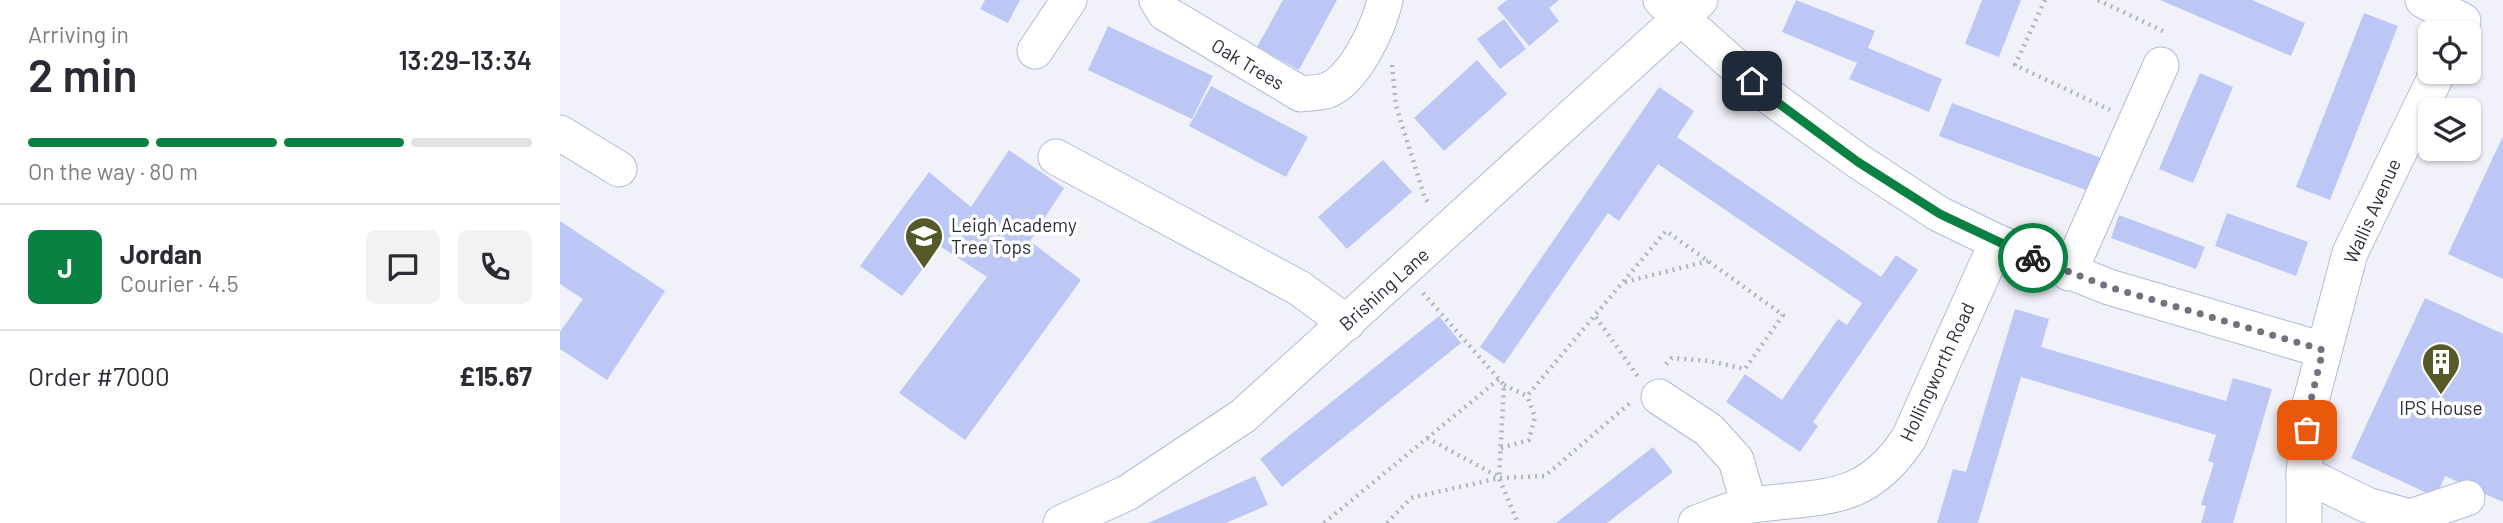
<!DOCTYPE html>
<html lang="en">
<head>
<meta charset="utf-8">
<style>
  body { margin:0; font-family:Barlow,sans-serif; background:#f2f2f3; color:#2b2b33; height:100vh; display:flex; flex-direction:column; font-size:26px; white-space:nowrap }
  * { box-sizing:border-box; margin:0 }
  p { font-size:23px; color:#7c7c81 }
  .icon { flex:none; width:38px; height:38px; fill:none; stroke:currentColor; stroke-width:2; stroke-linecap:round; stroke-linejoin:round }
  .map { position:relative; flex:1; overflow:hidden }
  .sheet { display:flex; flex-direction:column; background:#fff; width:560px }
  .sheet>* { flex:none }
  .controls { position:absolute; left:1858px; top:21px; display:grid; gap:14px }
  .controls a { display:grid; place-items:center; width:63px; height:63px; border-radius:10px; background:#fff; box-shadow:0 2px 5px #0004; font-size:35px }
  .pin { position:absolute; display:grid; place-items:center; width:60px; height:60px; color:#fff; margin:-30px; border-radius:14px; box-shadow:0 4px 10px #0006 }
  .courier { position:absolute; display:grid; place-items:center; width:70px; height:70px; margin:-35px; border:5px solid #0b8043; border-radius:50%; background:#fff; color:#222; box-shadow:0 2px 9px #0007 }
  .overview em { font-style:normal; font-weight:600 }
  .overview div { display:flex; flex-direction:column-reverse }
  .overview { display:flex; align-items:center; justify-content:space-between; height:119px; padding:0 28px }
  h1 { font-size:46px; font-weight:600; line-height:52px }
  .bar { display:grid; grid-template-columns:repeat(4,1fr); gap:10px 7px; align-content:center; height:84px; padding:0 28px }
  .bar i { height:9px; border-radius:5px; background:#e1e1e2 }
  .bar .active { background:#0b8043 }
  .bar p { grid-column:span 4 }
  .line { display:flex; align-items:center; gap:18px; padding:0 28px; border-top:2px solid #e1e1e2 }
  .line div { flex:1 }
  .round { display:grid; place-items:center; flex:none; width:74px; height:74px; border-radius:10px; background:#f2f2f3 }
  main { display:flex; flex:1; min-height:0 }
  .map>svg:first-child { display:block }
</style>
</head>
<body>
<main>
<section class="sheet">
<div class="overview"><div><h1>2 min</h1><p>Arriving in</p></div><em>13:29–13:34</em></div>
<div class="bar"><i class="active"></i><i class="active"></i><i class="active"></i><i></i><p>On the way · 80 m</p></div>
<div class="line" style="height:126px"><b class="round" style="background:#0b8043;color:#fff">J</b><div><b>Jordan</b><p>Courier · 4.5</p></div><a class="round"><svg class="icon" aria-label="chat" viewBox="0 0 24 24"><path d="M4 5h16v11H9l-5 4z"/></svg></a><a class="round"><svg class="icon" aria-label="phone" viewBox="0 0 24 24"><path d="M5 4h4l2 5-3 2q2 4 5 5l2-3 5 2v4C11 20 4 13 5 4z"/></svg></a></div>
<div class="line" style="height:91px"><div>Order #7000</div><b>£15.67</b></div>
</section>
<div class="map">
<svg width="1943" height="523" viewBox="0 0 1943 523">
  <rect width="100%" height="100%" fill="#f1f2f9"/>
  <g fill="#bcc7f6">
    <path d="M425 0H460L448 23 420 9Z"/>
    <path d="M723 0H777L739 70 697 47Z"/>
    <path d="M947 0H999L989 8 999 21 969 46 937 8Z"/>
    <path d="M1236 0 1315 31 1308 48 1382 79 1369 112 1289 79 1297 63 1222 32Z"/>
    <path d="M1422 0H1461L1439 57 1405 44Z"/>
    <path d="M1600 0H1692L1745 23 1731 56Z"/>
    <path d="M1804 13 1838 26 1770 200 1736 187Z"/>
    <path d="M944 19 966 49 940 69 917 39Z"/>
    <path d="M548 26 653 76 632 119 528 70Z"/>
    <path d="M917 60 947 94 884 151 854 118Z"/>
    <path d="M1640 73 1673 87 1633 183 1599 169Z"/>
    <path d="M651 86 748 137 726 177 629 126Z"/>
    <path d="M1099 87 1134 111 1117 137 1321 277 1336 255 1358 270 1253 422 1258 426 1240 452 1166 402 1185 374 1222 400 1278 319 1287 325 1302 303 1098 164 1059 221 1048 213 944 364 920 347Z"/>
    <path d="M1392 103 1547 160 1534 193 1379 136Z"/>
    <path d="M1943 136V279L1888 254Z"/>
    <path d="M449 150 504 188 470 241 521 280 405 440 339 393 427 277 380 246 342 296 300 266 369 172 411 207Z"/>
    <path d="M823 160 852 192 787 249 758 217Z"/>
    <path d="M1667 213 1748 242 1736 276 1655 246Z"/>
    <path d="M1559 215 1645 247 1636 269 1551 238Z"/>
    <path d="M0 221 105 291 47 380 0 349V332L23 299 0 284Z"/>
    <path d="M1865 298 1943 334V502L1885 476 1876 497 1791 458Z"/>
    <path d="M1455 309 1489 319 1481 347 1666 401 1673 378 1712 389 1673 523H1641L1646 506 1641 505 1654 463 1648 461 1656 435 1461 377 1418 523H1377L1393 469 1406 472Z"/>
    <path d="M879 316 901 343 722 487 700 459Z"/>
    <path d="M1093 447 1113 472 1047 523H996Z"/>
    <path d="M695 476 708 505 666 523H588Z"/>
  </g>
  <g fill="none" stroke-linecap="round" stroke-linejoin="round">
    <defs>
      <g id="minor">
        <path d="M597 0 605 13 741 94C749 93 760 93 768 90 795 79 819 27 825 0"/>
        <path d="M1101 0 1210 97 1298 161 1379 214 1437 242 1549 287 1763 350"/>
        <path d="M1863 0 1903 21"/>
        <path d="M475 51 509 0"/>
        <path d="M0 133 59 169"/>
        <path d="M496 157 739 288 787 323"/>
        <path d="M1509 273 1601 65"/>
        <path d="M1099 397 1149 430 1176 460 1189 505"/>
        <path d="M1744 474 1807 505 1850 517 1907 498"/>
        <path d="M501 523 567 493 683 416 1140 0"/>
        <path d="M1136 523C1154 517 1174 507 1193 505 1263 495 1305 505 1349 438L1437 242"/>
        <path d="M1744 523V474L1749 408 1790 253 1878 72"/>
      </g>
    </defs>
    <use href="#minor" stroke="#b2bada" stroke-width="37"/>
    <g stroke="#b2b4bd" stroke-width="4.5" stroke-dasharray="2 5" stroke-linecap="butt">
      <path d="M1485 0 1455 65 1550 110"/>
      <path d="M1538 0 1607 33"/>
      <path d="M832 65 836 106 865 198 870 205"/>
      <path d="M1065 282 1148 261"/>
      <path d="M863 293 944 385 939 478 958 523"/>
      <path d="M1036 317 1078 377"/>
      <path d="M944 385 967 396 1106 231 1223 315 1185 369 1149 361 1112 358 1103 367"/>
      <path d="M867 438 939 477"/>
      <path d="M941 448 969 440 975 417 967 396"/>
      <path d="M764 523 939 379"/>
      <path d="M827 523 851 498 939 478 985 476 1070 403"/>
    </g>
    <use href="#minor" stroke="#fff" stroke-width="35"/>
  </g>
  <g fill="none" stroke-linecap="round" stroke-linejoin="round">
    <path stroke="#70737e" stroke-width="7" stroke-dasharray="0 12.6" d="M1473 258 1549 287 1763 350 1749 408 1747 430"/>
    <path stroke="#0b8043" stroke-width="9" d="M1192 81 1210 97 1298 162 1380 214 1473 258"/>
  </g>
  <defs>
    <symbol id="school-pin" viewBox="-11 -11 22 30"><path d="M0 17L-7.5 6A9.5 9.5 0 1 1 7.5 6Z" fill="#555a28" stroke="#fff"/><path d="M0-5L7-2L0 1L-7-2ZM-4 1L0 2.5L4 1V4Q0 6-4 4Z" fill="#fff"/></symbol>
    <symbol id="building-pin" viewBox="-11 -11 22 30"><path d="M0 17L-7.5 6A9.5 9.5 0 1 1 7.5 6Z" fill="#555a28" stroke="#fff"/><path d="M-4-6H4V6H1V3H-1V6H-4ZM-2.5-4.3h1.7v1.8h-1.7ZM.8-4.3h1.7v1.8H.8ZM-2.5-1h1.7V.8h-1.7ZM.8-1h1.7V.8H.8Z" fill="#fff"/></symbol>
  </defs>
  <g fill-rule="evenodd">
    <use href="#school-pin" x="342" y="214" width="44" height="60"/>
    <use href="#building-pin" x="1859" y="340" width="44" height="60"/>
  </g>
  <g text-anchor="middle" stroke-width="7" stroke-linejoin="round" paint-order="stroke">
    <g font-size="19" fill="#2b2e3b" stroke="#fff">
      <text transform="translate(688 64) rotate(31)" y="7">Oak Trees</text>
      <text transform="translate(1812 211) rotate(-66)" y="7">Wallis Avenue</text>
      <text transform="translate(824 289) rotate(-42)" y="7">Brishing Lane</text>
      <text transform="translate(1377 372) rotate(-65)" y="7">Hollingworth Road</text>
    </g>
    <g font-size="19" fill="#2b2e3b" stroke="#fff" text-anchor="start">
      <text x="391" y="232">Leigh Academy<tspan x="391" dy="22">Tree Tops</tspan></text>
      <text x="1881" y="415" text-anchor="middle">IPS House</text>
    </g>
  </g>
</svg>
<div class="controls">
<a><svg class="icon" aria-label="locate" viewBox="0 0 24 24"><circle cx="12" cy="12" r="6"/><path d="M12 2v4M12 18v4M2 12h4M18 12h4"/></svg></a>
<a><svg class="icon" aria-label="layers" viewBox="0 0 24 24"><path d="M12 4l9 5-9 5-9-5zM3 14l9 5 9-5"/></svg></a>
</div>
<div class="pin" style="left:1747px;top:430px;background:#ea580c"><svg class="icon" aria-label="bag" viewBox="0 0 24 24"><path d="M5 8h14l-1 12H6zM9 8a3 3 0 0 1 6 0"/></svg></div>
<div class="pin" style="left:1192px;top:81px;background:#1f2937"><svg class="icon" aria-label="home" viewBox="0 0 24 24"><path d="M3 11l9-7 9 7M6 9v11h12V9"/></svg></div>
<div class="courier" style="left:1473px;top:258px"><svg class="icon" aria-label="bike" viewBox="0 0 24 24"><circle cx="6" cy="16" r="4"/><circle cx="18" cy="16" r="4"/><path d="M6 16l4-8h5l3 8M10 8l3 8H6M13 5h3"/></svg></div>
</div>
</main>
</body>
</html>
